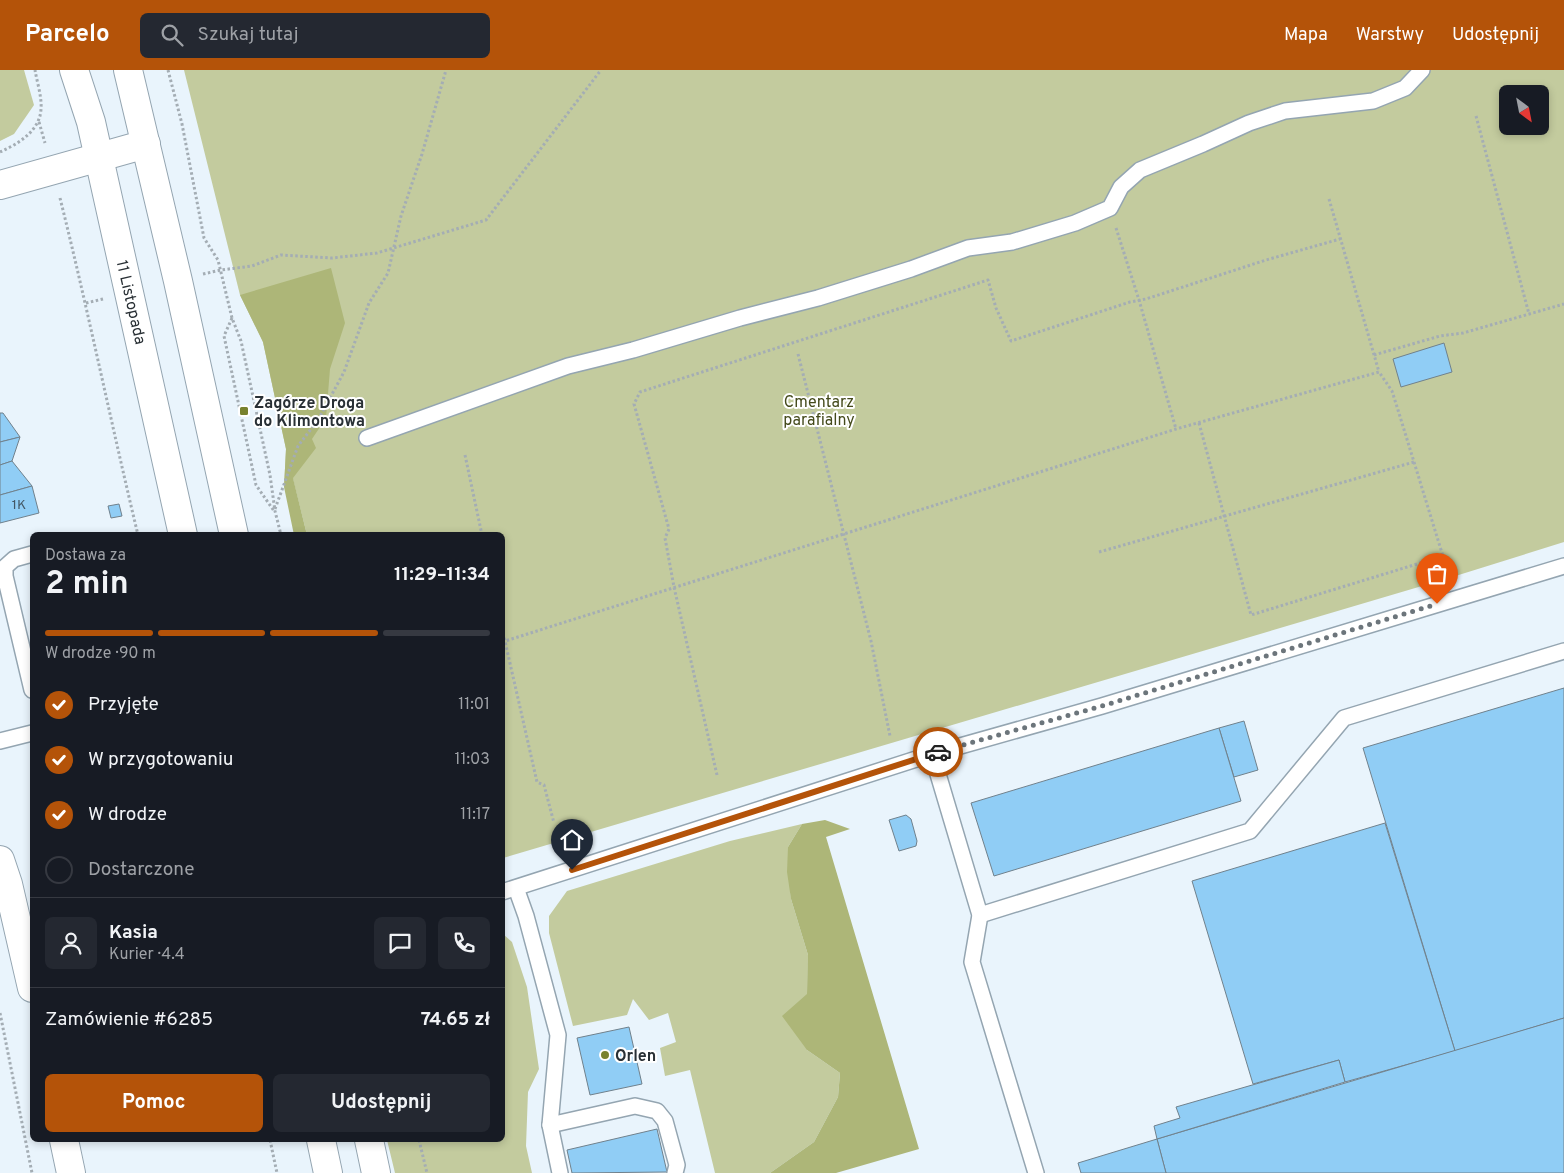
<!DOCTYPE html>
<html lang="pl">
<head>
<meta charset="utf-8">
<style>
  body { margin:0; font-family:Overpass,sans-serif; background:#242831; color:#f1f3f6; height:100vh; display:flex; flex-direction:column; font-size:19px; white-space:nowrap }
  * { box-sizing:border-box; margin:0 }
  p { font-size:16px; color:#9ea1a6 }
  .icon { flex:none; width:28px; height:28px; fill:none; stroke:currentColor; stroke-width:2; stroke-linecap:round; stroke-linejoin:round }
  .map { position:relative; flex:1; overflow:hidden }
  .sheet { position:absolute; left:30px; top:462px; width:475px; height:610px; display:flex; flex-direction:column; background:#171b24; border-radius:8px; box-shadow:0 2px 8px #0003 }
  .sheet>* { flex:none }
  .needle { width:32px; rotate:148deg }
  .buttons { position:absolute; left:1499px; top:15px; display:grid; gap:10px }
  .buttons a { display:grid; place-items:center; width:50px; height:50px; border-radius:8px; background:#171b24; box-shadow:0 2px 8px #0003; font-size:25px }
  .pin { position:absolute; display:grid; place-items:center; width:42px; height:42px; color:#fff; margin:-51px -21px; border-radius:50% 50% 50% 0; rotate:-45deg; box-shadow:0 0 5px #0007 }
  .pin .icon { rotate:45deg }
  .courier { position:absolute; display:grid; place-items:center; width:50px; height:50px; margin:-25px; border:4px solid #b45309; border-radius:50%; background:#fff; color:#222; box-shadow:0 1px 6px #0007 }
  .summary em { font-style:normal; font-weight:700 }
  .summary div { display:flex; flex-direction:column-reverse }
  .summary { display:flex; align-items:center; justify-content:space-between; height:85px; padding:0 15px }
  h1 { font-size:32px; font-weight:700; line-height:38px }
  .bar { display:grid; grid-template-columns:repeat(4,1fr); gap:8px 5px; align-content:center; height:60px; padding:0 15px }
  .bar i { height:6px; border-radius:4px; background:#363941 }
  .bar .selected { background:#b45309 }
  .bar p { grid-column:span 4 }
  .line { display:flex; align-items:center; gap:12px; padding:0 15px; border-top:1px solid #363941 }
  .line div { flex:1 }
  .round { display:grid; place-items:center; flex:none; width:52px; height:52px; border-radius:8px; background:#242831 }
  ol { padding:0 15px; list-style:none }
  li { display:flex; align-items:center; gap:15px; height:55px }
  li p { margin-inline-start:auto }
  li .icon { padding:5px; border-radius:50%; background:#b45309; color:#fff; stroke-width:4 }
  li:last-child { color:#9ea1a6 }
  li i { width:28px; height:28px; border:2px solid #363941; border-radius:50% }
  .cta { display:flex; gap:10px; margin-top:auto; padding:10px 15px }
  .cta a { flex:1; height:58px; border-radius:8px; background:#b45309; color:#fff; font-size:20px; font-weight:700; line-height:58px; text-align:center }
  .cta a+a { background:#242831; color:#f1f3f6 }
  header { display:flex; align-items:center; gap:30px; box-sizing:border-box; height:70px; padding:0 25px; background:#b45309; color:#fff }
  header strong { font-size:24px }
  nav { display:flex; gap:28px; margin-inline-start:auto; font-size:18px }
  .search { width:350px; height:45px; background:#242831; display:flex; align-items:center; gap:12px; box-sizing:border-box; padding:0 18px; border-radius:8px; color:#9ea1a6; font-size:19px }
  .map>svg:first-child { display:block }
</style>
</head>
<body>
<header>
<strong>Parcelo</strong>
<div class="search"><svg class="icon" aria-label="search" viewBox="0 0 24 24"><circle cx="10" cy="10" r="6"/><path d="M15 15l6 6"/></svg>Szukaj tutaj</div>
<nav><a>Mapa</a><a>Warstwy</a><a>Udostępnij</a></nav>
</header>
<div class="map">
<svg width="1564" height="1103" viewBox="0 0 1564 1103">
  <rect width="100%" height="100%" fill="#e9f4fc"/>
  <g fill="#c3cb9e" fill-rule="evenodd">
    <path d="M0 0H24L34 35 14 64 0 71Z"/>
    <path d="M184 0H1564V472L1449 508 503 788 502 465H307L293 409 284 417 286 379 263 272 240 225ZM1508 24H1540V56H1508Z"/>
    <path d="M802 754 788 777 791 829 808 885 807 980 840 1003 838 1027 814 1072 770 1103H715L690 1000 665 1006 660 978 676 972 668 943 649 950 633 929 627 945 573 956 549 863V846L567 821 730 771Z"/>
    <path d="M503 864 512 872 527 917 539 999 528 1022 526 1076 532 1103H395L387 1070H502Z"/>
  </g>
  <g fill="#adb678">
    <path d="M331 198 345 253 330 299 326 348 312 369 316 378 293 408 307 465H294L284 417 286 379 263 272 240 225Z"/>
    <path d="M825 750 850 759 826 767 919 1079 836 1103H770L814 1072 838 1027 840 1003 807 980 782 946 807 924 808 885 791 829 787 802 788 777 802 754Z"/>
  </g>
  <g fill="#90cdf5" stroke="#70818c">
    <path d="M1444 273 1452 302 1401 317 1393 289Z"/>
    <path d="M0 343H3L20 367 0 372Z"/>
    <path d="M20 367 12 391 0 395V372Z"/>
    <path d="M12 391 32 416 0 425V395Z"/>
    <path d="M32 416 39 443 0 453V425Z"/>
    <path d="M119 434 122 446 111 448 108 436Z"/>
    <path d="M1564 618V948L1455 981 1363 678Z"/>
    <path d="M1244 651 1258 700 1234 707 1219 658Z"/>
    <path d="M1219 658 1241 731 994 806 971 733Z"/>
    <path d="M906 745 911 749 917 771 916 776 899 781 889 750Z"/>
    <path d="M1385 753 1455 981 1345 1012 1339 990 1253 1014 1192 811Z"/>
    <path d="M1564 948V1103H1166L1157 1069Z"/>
    <path d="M629 957 642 1014 590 1025 577 968Z"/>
    <path d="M1339 990 1345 1012 1157 1069 1154 1056 1180 1048 1176 1037Z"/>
    <path d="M657 1059 667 1102 572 1103 567 1080Z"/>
    <path d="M1157 1069 1166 1103H1081L1078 1093Z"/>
  </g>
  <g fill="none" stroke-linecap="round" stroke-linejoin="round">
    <defs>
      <g id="service">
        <path d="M367 368 568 296 633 280 740 248 818 228 911 199 968 178 1012 172 1075 153 1110 138 1121 117 1140 100 1203 74 1249 53 1285 41 1373 31 1405 18 1422 0"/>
        <path d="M32 484 14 489 5 497V506L32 620"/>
        <path d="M0 671 32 663"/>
        <path d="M932 684 980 845 972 892 1036 1103"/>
        <path d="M516 818 526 846 558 965 550 1055 560 1103"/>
        <path d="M502 822 932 684 1102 636 1564 496"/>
        <path d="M980 845 1250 761 1344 648 1564 581"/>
        <path d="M550 1055 635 1036 657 1041 665 1051 677 1095 675 1103"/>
      </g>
      <g id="minor">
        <path d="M0 790 8 814 32 918"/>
        <path d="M64 1070 71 1103"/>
      </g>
      <path id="tertiary" d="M0 115 146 74"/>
      <g id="secondary">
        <path d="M74 0 91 52 183 465"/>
        <path d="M128 0 178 211 234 465"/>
        <path d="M321 1070 328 1103"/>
        <path d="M369 1070 376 1103"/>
      </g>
    </defs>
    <use href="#service" stroke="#94a5b1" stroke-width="18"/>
    <use href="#minor" stroke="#94a5b1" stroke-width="30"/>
    <use href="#tertiary" stroke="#94a5b1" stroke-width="30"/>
    <use href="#secondary" stroke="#94a5b1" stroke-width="30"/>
    <g stroke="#a4adb4" stroke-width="3" stroke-dasharray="2.5 2.5" stroke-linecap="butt">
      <path d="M168 0 182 54 204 168 218 190 232 248 241 271 270 405 275 441 281 465"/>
      <path d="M1476 46 1529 244"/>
      <path d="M39 52 45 73"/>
      <path d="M0 82C18 74 40 61 41 39 42 27 37 12 35 0"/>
      <path d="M60 128C88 240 111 353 138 465"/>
      <path d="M1329 129 1379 302"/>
      <path d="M1116 158 1139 230 1176 359"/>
      <path d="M203 204 221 200 252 196 281 185 332 188 377 183 486 150 601 0"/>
      <path d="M86 233 103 229"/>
      <path d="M232 248 224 266 256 415 274 441"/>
      <path d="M798 284 871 571 890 666"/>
      <path d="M1374 285 1440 266 1463 263 1564 234"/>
      <path d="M1199 353 1251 545 1443 486"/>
      <path d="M465 385 482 465"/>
      <path d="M275 439 298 376 318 350 344 302 369 233 388 203 401 146 422 84 446 0"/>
      <path d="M1099 482 1414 392"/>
      <path d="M502 558 537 712 544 715 554 753"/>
      <path d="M502 572 1176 359 1379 302 1392 321 1398 340 1450 509"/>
      <path d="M717 705 674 517 665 468 669 459 634 334 640 322 988 210 996 238 1011 271 1130 232 1146 229 1266 190 1340 169"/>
      <path d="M0 943 32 1103"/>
      <path d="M270 1070 277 1103"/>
      <path d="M419 1070 427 1103"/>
    </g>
    <use href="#service" stroke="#fff" stroke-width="15"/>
    <use href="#minor" stroke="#fff" stroke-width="28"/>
    <use href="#tertiary" stroke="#fff" stroke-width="28"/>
    <use href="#secondary" stroke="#fff" stroke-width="28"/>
  </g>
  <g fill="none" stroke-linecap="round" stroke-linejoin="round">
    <path stroke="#6c757b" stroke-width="5" stroke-dasharray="0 9" d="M938 682 1102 636 1437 534"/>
    <path stroke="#b45309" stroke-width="6" d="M572 800 938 682"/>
  </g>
  <g fill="#78822e" stroke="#fff" stroke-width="2">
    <rect x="239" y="336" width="10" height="10" rx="2.5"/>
    <circle cx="605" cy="985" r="5"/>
  </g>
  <g text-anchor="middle" stroke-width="4" stroke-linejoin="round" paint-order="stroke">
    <g font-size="14" fill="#435765">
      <text x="19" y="439">1K</text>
    </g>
    <g font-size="16" fill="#293035" stroke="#fff">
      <text transform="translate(132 232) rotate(77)" y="6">11 Listopada</text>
    </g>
    <g font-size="16" fill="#444a1b" stroke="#fff">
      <text x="819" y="337">Cmentarz<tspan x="819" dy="18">parafialny</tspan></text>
    </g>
    <g font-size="16" font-weight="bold" fill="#293035" stroke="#fff" text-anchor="start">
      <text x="254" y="338">Zagórze Droga<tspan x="254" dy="18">do Klimontowa</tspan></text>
      <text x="615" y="991">Orlen</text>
    </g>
  </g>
</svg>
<div class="buttons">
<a><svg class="needle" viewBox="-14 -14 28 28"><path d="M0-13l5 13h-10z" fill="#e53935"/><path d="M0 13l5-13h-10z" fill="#9ea1a6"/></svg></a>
</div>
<div class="pin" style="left:1437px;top:534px;background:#ea580c"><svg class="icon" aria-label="bag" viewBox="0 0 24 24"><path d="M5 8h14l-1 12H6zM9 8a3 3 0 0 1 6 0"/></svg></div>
<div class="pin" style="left:572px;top:800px;background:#1f2937"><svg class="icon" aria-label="home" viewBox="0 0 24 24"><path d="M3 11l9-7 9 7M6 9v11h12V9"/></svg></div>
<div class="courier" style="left:938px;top:682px"><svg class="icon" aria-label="car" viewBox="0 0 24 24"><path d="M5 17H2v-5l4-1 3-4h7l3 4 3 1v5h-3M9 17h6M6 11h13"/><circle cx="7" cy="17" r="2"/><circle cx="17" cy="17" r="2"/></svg></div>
<section class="sheet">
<div class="summary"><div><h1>2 min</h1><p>Dostawa za</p></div><em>11:29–11:34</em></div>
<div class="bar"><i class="selected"></i><i class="selected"></i><i class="selected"></i><i></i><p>W drodze · 90 m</p></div>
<ol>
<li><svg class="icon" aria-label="check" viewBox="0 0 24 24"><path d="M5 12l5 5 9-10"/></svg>Przyjęte<p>11:01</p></li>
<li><svg class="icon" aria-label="check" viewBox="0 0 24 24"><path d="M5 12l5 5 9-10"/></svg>W przygotowaniu<p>11:03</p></li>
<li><svg class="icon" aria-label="check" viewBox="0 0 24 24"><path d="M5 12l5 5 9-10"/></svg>W drodze<p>11:17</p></li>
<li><i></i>Dostarczone</li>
</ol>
<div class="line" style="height:90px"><a class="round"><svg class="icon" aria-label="person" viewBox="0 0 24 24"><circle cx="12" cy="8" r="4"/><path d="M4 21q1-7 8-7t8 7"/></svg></a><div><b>Kasia</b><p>Kurier · 4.4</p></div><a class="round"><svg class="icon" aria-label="chat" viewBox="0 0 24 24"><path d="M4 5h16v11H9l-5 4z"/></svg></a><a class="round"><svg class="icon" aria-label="phone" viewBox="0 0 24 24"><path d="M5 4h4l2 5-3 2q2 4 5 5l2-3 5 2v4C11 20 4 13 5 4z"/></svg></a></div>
<div class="line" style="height:65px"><div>Zamówienie #6285</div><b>74.65 zł</b></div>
<div class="cta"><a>Pomoc</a><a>Udostępnij</a></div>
</section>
</div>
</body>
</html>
